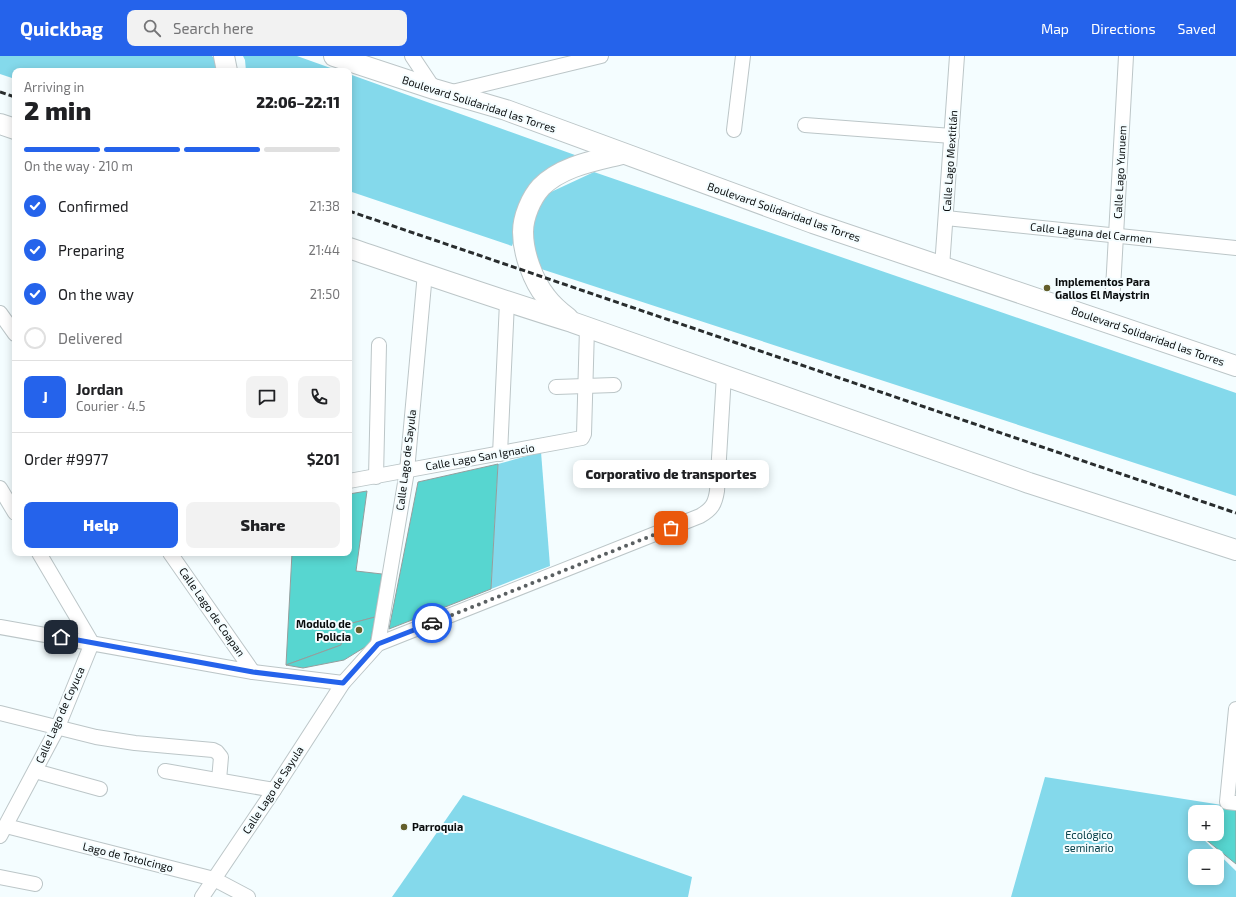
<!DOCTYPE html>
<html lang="en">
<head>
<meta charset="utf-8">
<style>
  body { margin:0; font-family:"Exo 2",sans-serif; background:#f2f2f2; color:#202124; height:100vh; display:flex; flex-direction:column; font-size:15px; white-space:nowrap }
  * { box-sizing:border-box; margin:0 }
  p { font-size:13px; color:#757577 }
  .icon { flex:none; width:22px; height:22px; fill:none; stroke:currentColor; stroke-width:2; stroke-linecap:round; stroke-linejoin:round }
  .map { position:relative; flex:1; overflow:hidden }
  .details { position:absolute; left:12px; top:12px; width:340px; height:488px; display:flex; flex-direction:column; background:#fff; border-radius:8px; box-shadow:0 2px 10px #0003 }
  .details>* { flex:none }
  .tools { position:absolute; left:1188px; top:749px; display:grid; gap:8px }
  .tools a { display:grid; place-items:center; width:36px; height:36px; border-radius:8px; background:#fff; box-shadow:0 2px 10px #0003; font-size:20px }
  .pin { position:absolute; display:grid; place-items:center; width:34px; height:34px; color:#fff; margin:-17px; border-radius:8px; box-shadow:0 2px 6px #0006 }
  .courier { position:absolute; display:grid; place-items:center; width:40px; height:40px; margin:-20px; border:3px solid #2563eb; border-radius:50%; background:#fff; color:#222; box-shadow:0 1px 5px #0007 }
  .bubble { position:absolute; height:28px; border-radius:8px; background:#fff; box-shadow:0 2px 10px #0003; font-size:13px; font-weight:800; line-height:28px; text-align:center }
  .headline em { font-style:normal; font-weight:800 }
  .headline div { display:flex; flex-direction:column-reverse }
  .headline { display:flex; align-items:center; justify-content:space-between; height:68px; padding:0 12px }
  h1 { font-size:26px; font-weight:800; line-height:30px }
  .bar { display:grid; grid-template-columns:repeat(4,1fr); gap:6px 4px; align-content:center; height:48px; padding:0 12px }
  .bar i { height:5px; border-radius:3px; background:#e0e0e0 }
  .bar .on { background:#2563eb }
  .bar p { grid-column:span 4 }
  .line { display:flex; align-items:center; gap:10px; padding:0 12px; border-top:1px solid #e0e0e0 }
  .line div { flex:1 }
  .round { display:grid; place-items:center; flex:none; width:42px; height:42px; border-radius:8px; background:#f2f2f2 }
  ol { padding:0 12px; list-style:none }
  li { display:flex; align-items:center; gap:12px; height:44px }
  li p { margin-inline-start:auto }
  li .icon { padding:4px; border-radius:50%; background:#2563eb; color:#fff; stroke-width:4 }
  li:last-child { color:#757577 }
  li i { width:22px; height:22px; border:2px solid #e0e0e0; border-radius:50% }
  .action { display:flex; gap:8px; margin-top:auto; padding:8px 12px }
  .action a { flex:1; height:46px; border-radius:8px; background:#2563eb; color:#fff; font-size:16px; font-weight:800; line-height:46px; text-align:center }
  .action a+a { background:#f2f2f2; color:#202124 }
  header { display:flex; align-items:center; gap:24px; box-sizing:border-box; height:56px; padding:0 20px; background:#2563eb; color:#fff }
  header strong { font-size:19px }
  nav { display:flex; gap:22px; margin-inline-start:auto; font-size:14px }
  .search { width:280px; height:36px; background:#f2f2f2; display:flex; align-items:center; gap:10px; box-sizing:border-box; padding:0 14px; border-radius:8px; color:#757577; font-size:15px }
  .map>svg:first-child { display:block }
</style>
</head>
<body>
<header>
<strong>Quickbag</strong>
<div class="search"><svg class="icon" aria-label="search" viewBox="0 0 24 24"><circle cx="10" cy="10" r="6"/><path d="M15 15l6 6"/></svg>Search here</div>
<nav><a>Map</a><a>Directions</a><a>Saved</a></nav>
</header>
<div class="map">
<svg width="1236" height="841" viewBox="0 0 1236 841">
  <rect width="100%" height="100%" fill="#f4fdff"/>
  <g fill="#84d9eb" fill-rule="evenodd">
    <path d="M0 0H212L222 11V15H15V23L0 18Z"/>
    <path d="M243 0H297L339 15H246L245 4Z"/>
    <path d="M349 18 575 99 535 124 512 190 349 135Z"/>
    <path d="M594 116 1236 337V440L532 210 529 199 538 142Z"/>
    <path d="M541 396 550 510 491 533 498 408Z"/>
    <path d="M1045 721 1222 749 1213 756H1195V771L1193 773 1195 775V778H1198L1236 815V841H1011ZM1195 800H1217V822H1195Z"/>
    <path d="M463 739 692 821 688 841H392Z"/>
  </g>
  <g fill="#57d6d0" stroke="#949e9d">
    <path d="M498 408 491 533 389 573 418 426Z"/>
    <path d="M367 435 356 515 382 518 375 561 345 569 341 589 286 609 292 497H349V438Z"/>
    <path d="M375 561 370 588 344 604 303 612 286 609 341 589 345 569Z"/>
    <path d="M1222 749 1236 751V808L1199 778H1217V756H1214Z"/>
  </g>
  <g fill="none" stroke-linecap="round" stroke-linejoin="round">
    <defs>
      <g id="minor">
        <path d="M412 0 434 33"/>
        <path d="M448 37 601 0"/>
        <path d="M805 69 952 80"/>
        <path d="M734 74 743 0"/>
        <path d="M946 162 1236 192"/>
        <path d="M942 211 957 0"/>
        <path d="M1113 233 1126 0"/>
        <path d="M0 257 15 278"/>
        <path d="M556 331 614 329"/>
        <path d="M500 398 507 246"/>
        <path d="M376 421 379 289"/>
        <path d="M349 425 582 382 584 378 587 272"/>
        <path d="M0 432 15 457"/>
        <path d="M170 497 253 616"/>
        <path d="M0 571 253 616 343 627"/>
        <path d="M378 588 407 415 425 217"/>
        <path d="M1236 653 1227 746 1236 747"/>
        <path d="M0 657 96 681 135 687 213 694 217 696 221 701 219 724"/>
        <path d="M35 715 100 733"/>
        <path d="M165 715 274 734"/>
        <path d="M6 770 214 823 248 841"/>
        <path d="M0 780 57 673 92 587 39 497"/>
        <path d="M0 821 35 828"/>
        <path d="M202 841 274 734 343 627 378 588 700 460C712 453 715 448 717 435L724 319"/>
      </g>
      <g id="secondary">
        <path d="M224 0 227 15"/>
        <path d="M334 0 434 33 506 54 813 167 1236 310"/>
        <path d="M0 68 15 73"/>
        <path d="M349 192C423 217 497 243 572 266L1029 427 1236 494"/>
        <path d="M568 262C560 256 552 249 546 241 533 225 523 197 523 176 523 161 531 142 541 131 562 110 594 105 622 98"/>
      </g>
    </defs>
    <use href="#minor" stroke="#bcc6c8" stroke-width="16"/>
    <use href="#secondary" stroke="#bcc6c8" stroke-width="22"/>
    <use href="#minor" stroke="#fff" stroke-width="14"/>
    <use href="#secondary" stroke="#fff" stroke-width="20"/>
    <g stroke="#292d2e" stroke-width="3" stroke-dasharray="6 3" stroke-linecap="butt">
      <path d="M0 36 15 41"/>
      <path d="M349 155 1236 457"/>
    </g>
  </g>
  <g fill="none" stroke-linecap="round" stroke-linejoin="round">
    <path stroke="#5b6062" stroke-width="4" stroke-dasharray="0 7.2" d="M432 567 671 472"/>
    <path stroke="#2563eb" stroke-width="5" d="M61 581 253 616 343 627 378 588 432 567"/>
  </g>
  <g fill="#635e2b" stroke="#f4fdff" stroke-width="1.5">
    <circle cx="1047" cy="232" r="4"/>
    <circle cx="359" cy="574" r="4"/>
    <circle cx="404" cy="771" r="4"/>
  </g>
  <g text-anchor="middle" stroke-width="4" stroke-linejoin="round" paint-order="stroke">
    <g font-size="11" fill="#090c0d" stroke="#f4fdff">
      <text transform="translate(479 48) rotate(18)" y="4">Boulevard Solidaridad las Torres</text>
      <text transform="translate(950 105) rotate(-86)" y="4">Calle Lago Mextitlán</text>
      <text transform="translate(1120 116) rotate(-87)" y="4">Calle Lago Yunuem</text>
      <text transform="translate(784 156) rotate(19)" y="4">Boulevard Solidaridad las Torres</text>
      <text transform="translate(1091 177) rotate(6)" y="4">Calle Laguna del Carmen</text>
      <text transform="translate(1148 280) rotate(19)" y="4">Boulevard Solidaridad las Torres</text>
      <text transform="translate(480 401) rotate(-10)" y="4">Calle Lago San Ignacio</text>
      <text transform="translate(406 404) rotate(-83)" y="4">Calle Lago de Sayula</text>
      <text transform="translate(212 556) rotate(55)" y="4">Calle Lago de Coapan</text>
      <text transform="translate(60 659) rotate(-66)" y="4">Calle Lago de Coyuca</text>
      <text transform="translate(273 734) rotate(-57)" y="4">Calle Lago de Sayula</text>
      <text transform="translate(128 801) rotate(14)" y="4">Lago de Totolcingo</text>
    </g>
    <g font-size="11" font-weight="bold" fill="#090c0d" stroke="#f4fdff" text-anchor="start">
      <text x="1055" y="230">Implementos Para<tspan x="1055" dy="13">Gallos El Maystrin</tspan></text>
      <text x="351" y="572" text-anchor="end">Modulo de<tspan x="351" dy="13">Policia</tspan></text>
      <text x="412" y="775">Parroquia</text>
    </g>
    <g font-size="11" fill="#07404a" stroke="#f4fdff">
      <text x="1089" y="783">Ecológico<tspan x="1089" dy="13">seminario</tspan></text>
    </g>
  </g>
</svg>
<div class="tools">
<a>+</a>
<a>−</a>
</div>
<div class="pin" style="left:671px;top:472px;background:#ea580c"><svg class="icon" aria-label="bag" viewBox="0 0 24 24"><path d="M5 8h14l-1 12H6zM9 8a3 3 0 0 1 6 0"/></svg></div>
<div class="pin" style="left:61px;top:581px;background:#1f2937"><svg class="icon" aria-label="home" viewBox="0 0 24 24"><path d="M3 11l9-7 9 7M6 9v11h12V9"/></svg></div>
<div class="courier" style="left:432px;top:567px"><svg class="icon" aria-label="car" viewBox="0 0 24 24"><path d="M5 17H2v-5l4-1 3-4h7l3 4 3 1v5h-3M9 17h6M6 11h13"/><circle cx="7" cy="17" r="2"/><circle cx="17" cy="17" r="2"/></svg></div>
<div class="bubble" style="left:573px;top:404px;width:196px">Corporativo de transportes</div>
<section class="details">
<div class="headline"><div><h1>2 min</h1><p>Arriving in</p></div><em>22:06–22:11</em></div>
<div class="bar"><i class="on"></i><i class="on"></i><i class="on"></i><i></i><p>On the way · 210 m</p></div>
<ol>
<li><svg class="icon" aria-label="check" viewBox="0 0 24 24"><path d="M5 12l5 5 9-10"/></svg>Confirmed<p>21:38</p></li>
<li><svg class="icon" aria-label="check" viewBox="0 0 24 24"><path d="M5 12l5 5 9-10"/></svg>Preparing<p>21:44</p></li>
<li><svg class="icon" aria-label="check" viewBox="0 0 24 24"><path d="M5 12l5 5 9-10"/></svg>On the way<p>21:50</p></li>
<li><i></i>Delivered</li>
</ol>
<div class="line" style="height:72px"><b class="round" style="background:#2563eb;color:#fff">J</b><div><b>Jordan</b><p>Courier · 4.5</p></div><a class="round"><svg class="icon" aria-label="chat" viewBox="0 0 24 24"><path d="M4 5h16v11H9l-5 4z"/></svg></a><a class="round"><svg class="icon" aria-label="phone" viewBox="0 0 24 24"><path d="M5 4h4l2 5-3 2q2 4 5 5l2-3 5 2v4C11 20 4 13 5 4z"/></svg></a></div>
<div class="line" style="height:52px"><div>Order #9977</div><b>$201</b></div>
<div class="action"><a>Help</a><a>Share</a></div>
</section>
</div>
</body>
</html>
